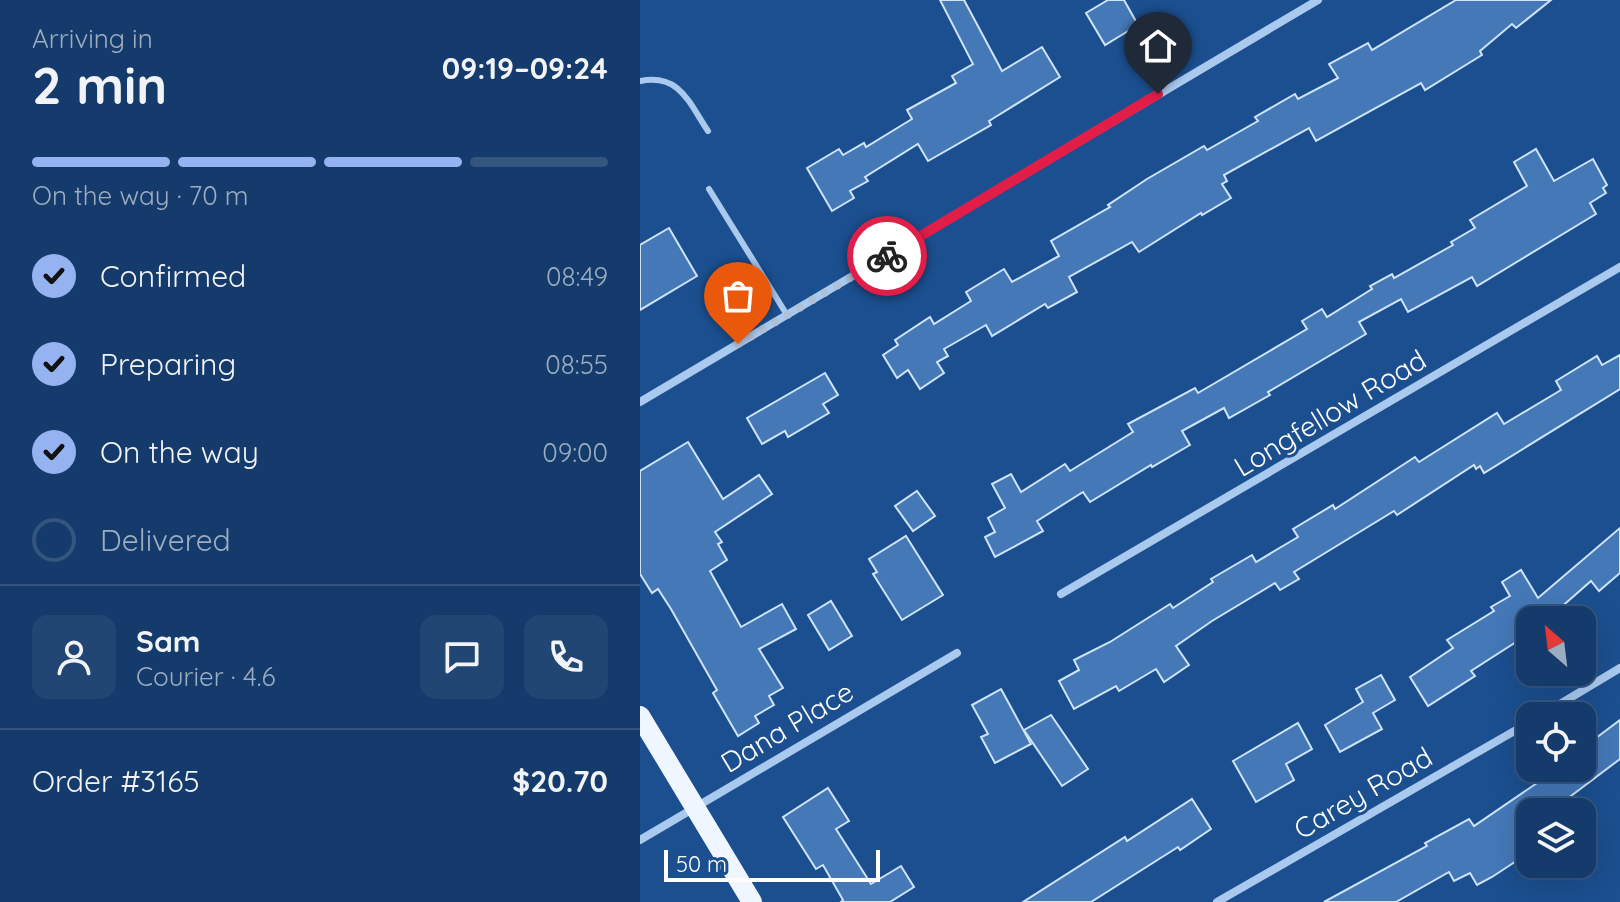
<!DOCTYPE html>
<html lang="en">
<head>
<meta charset="utf-8">
<style>
  body { margin:0; font-family:Quicksand,sans-serif; background:#214673; color:#f1f3f6; height:100vh; display:flex; flex-direction:column; font-size:30px; white-space:nowrap }
  * { box-sizing:border-box; margin:0 }
  p { font-size:26px; color:#9dadc1 }
  .icon { flex:none; width:44px; height:44px; fill:none; stroke:currentColor; stroke-width:2; stroke-linecap:round; stroke-linejoin:round }
  .map { position:relative; flex:1; overflow:hidden }
  .panel { display:flex; flex-direction:column; background:#143b6b; width:640px }
  .panel>* { flex:none }
  .needle { width:52px; rotate:332deg }
  .fabs { position:absolute; left:876px; top:606px; display:grid; gap:16px }
  .fabs a { display:grid; place-items:center; width:80px; height:80px; border-radius:16px; background:#143b6b; box-shadow:0 8px 32px #0002,0 0 0 2px #33557e; font-size:40px }
  .scale { position:absolute; left:24px; bottom:20px; width:216px; box-sizing:border-box; padding-left:8px; border:4px solid #fff; border-top:0; font-size:22px; line-height:28px; white-space:nowrap; color:#fff; -webkit-text-stroke:6px #1b4f8f; paint-order:stroke }
  .pin { position:absolute; display:grid; place-items:center; width:68px; height:68px; color:#fff; margin:-82px -34px; border-radius:50% 50% 50% 0; rotate:-45deg; box-shadow:0 0 8px #0007 }
  .pin .icon { rotate:45deg }
  .courier { position:absolute; display:grid; place-items:center; width:80px; height:80px; margin:-40px; border:6px solid #e11d48; border-radius:50%; background:#fff; color:#222; box-shadow:0 2px 10px #0007 }
  .headline em { font-style:normal; font-weight:800 }
  .headline div { display:flex; flex-direction:column-reverse }
  .headline { display:flex; align-items:center; justify-content:space-between; height:136px; padding:0 32px }
  h1 { font-size:52px; font-weight:800; line-height:60px }
  .bar { display:grid; grid-template-columns:repeat(4,1fr); gap:12px 8px; align-content:center; height:96px; padding:0 32px }
  .bar i { height:10px; border-radius:6px; background:#33557e }
  .bar .active { background:#95b2f1 }
  .bar p { grid-column:span 4 }
  .line { display:flex; align-items:center; gap:20px; padding:0 32px; border-top:2px solid #33557e }
  .line div { flex:1 }
  .round { display:grid; place-items:center; flex:none; width:84px; height:84px; border-radius:16px; background:#214673 }
  ol { padding:0 32px; list-style:none }
  li { display:flex; align-items:center; gap:24px; height:88px }
  li p { margin-inline-start:auto }
  li .icon { padding:8px; border-radius:50%; background:#95b2f1; color:#111; stroke-width:4 }
  li:last-child { color:#9dadc1 }
  li i { width:44px; height:44px; border:4px solid #33557e; border-radius:50% }
  main { display:flex; flex:1; min-height:0 }
  .map>svg:first-child { display:block }
</style>
</head>
<body>
<main>
<section class="panel">
<div class="headline"><div><h1>2 min</h1><p>Arriving in</p></div><em>09:19–09:24</em></div>
<div class="bar"><i class="active"></i><i class="active"></i><i class="active"></i><i></i><p>On the way · 70 m</p></div>
<ol>
<li><svg class="icon" aria-label="check" viewBox="0 0 24 24"><path d="M5 12l5 5 9-10"/></svg>Confirmed<p>08:49</p></li>
<li><svg class="icon" aria-label="check" viewBox="0 0 24 24"><path d="M5 12l5 5 9-10"/></svg>Preparing<p>08:55</p></li>
<li><svg class="icon" aria-label="check" viewBox="0 0 24 24"><path d="M5 12l5 5 9-10"/></svg>On the way<p>09:00</p></li>
<li><i></i>Delivered</li>
</ol>
<div class="line" style="height:144px"><a class="round"><svg class="icon" aria-label="person" viewBox="0 0 24 24"><circle cx="12" cy="8" r="4"/><path d="M4 21q1-7 8-7t8 7"/></svg></a><div><b>Sam</b><p>Courier · 4.6</p></div><a class="round"><svg class="icon" aria-label="chat" viewBox="0 0 24 24"><path d="M4 5h16v11H9l-5 4z"/></svg></a><a class="round"><svg class="icon" aria-label="phone" viewBox="0 0 24 24"><path d="M5 4h4l2 5-3 2q2 4 5 5l2-3 5 2v4C11 20 4 13 5 4z"/></svg></a></div>
<div class="line" style="height:104px"><div>Order #3165</div><b>$20.70</b></div>
</section>
<div class="map">
<svg width="980" height="902" viewBox="0 0 980 902">
  <rect width="100%" height="100%" fill="#1b4f8f"/>
  <g fill="#4478b7" stroke="#cfe3fa" stroke-width="2">
    <path d="M300 0H324L362 71 402 47 420 77 349 121 351 125 288 161 278 144 225 177 228 181 210 191 214 198 192 211 167 168 199 149 203 155 224 143 226 147 272 119 267 110 316 83 312 76 333 64Z"/>
    <path d="M468 0H484L498 25 465 45 446 13Z"/>
    <path d="M816 0H911L876 28 872 24 840 51 842 55 785 90 781 83 676 141 669 128 584 175 587 181 582 184 591 198 562 215 561 213 499 252 492 242 429 277 437 292 408 308 405 304 352 336 346 325 304 349 308 356 297 362 304 373 280 389 268 370 257 378 243 355 258 345 255 340 290 317 294 324 331 301 326 292 364 269 372 282 419 256 411 241 470 207 468 205 507 179 564 146 567 150 618 121 615 117 655 94 658 99 698 78 689 64 728 43 732 50Z"/>
    <path d="M896 149 914 181 953 159 967 185 963 188 966 193 950 203 956 214 837 286 832 277 768 312 761 299 719 322 726 334 628 392 630 395 589 418 584 408 542 431 550 445 512 467 511 465 450 502 443 492 397 521 403 531 355 557 345 537 355 532 348 518 365 508 352 484 371 474 381 492 425 464 430 471 493 432 488 424 555 388 558 393 667 329 662 321 682 309 687 317 732 289 730 286 752 274 754 278 813 245 811 242 835 228 830 220 887 186 874 162Z"/>
    <path d="M29 228 57 276 0 310V245Z"/>
    <path d="M980 355V389L844 473 840 466 836 469 834 465 757 515 754 511 654 572 659 579 640 590 635 583 572 621 536 646 549 665 524 682 516 669 479 691 476 686 434 709 419 681 439 670 434 660 470 642 530 604 533 608 573 582 571 579 612 555 616 562 658 537 653 529 693 505 695 509 775 457 779 462 857 413 864 424 921 390 916 381 957 356 962 365Z"/>
    <path d="M185 373 198 395 183 404 189 413 148 437 145 431 122 444 107 418Z"/>
    <path d="M48 442 83 499 119 475 132 494 75 532 82 542 78 544 87 560 70 571 101 627 142 604 156 629 119 649 143 688 129 696 134 705 115 716 119 723 98 736 73 693 77 690 31 609 18 589 12 593 0 574V471Z"/>
    <path d="M277 491 295 516 273 531 255 506Z"/>
    <path d="M980 528V573L959 591 951 581 910 617 912 620H890V633L831 671 835 676 788 706 770 677 813 648 807 640 854 611 851 607 870 596 862 582 881 570 898 598Z"/>
    <path d="M266 536 303 595 262 620 233 574 237 572 229 559Z"/>
    <path d="M191 601 212 636 189 650 168 615Z"/>
    <path d="M741 675 755 700 733 713 742 729 700 752 685 725 723 702 716 689Z"/>
    <path d="M361 689 391 744 355 763 341 737 348 734 332 705Z"/>
    <path d="M411 715 448 769 422 786 384 730Z"/>
    <path d="M980 720V759L927 799 936 812H890V852L852 877 837 885 830 873 814 881 809 872 756 902H684L787 846 785 843 829 819 834 826 919 768H942V753L946 750 944 747Z"/>
    <path d="M658 723 672 749 646 764 654 780 616 802 593 761Z"/>
    <path d="M188 788 209 821 196 829 231 884 261 866 274 887 250 902H201L203 900 183 865 176 869 143 817Z"/>
    <path d="M552 799 571 829 540 850 538 847 451 902H383L485 837 487 841Z"/>
  </g>
  <g fill="none" stroke-linecap="round" stroke-linejoin="round">
    <g stroke="#a9c9ee" stroke-width="6">
      <path d="M0 81C40 73 49 103 68 131"/>
      <path d="M69 189 147 315"/>
    </g>
    <g stroke="#a9c9ee" stroke-width="8">
      <path d="M0 402 678 0"/>
      <path d="M421 594 980 267"/>
      <path d="M900 716 980 668"/>
      <path d="M0 840 317 653"/>
      <path d="M577 902 890 722"/>
    </g>
    <path stroke="#f0f6ff" stroke-width="20" d="M0 716 112 902"/>
  </g>
  <g fill="none" stroke-linecap="round" stroke-linejoin="round">
    <path stroke="#afc1d8" stroke-width="8" stroke-dasharray="0 14.4" d="M98 344 247 256"/>
    <path stroke="#e11d48" stroke-width="10" d="M247 256 518 94"/>
  </g>
  <g text-anchor="middle" stroke-width="6" stroke-linejoin="round" paint-order="stroke">
    <g font-size="28" fill="#fff" stroke="#1b4f8f">
      <text transform="translate(690 413) rotate(-31)" y="10">Longfellow Road</text>
      <text transform="translate(147 727) rotate(-31)" y="10">Dana Place</text>
      <text transform="translate(723 793) rotate(-30)" y="10">Carey Road</text>
    </g>
  </g>
</svg>
<div class="fabs">
<a><svg class="needle" viewBox="-14 -14 28 28"><path d="M0-13l5 13h-10z" fill="#e53935"/><path d="M0 13l5-13h-10z" fill="#9dadc1"/></svg></a>
<a><svg class="icon" aria-label="locate" viewBox="0 0 24 24"><circle cx="12" cy="12" r="6"/><path d="M12 2v4M12 18v4M2 12h4M18 12h4"/></svg></a>
<a><svg class="icon" aria-label="layers" viewBox="0 0 24 24"><path d="M12 4l9 5-9 5-9-5zM3 14l9 5 9-5"/></svg></a>
</div>
<div class="scale">50 m</div>
<div class="pin" style="left:98px;top:344px;background:#ea580c"><svg class="icon" aria-label="bag" viewBox="0 0 24 24"><path d="M5 8h14l-1 12H6zM9 8a3 3 0 0 1 6 0"/></svg></div>
<div class="pin" style="left:518px;top:94px;background:#1f2937"><svg class="icon" aria-label="home" viewBox="0 0 24 24"><path d="M3 11l9-7 9 7M6 9v11h12V9"/></svg></div>
<div class="courier" style="left:247px;top:256px"><svg class="icon" aria-label="bike" viewBox="0 0 24 24"><circle cx="6" cy="16" r="4"/><circle cx="18" cy="16" r="4"/><path d="M6 16l4-8h5l3 8M10 8l3 8H6M13 5h3"/></svg></div>
</div>
</main>
</body>
</html>
